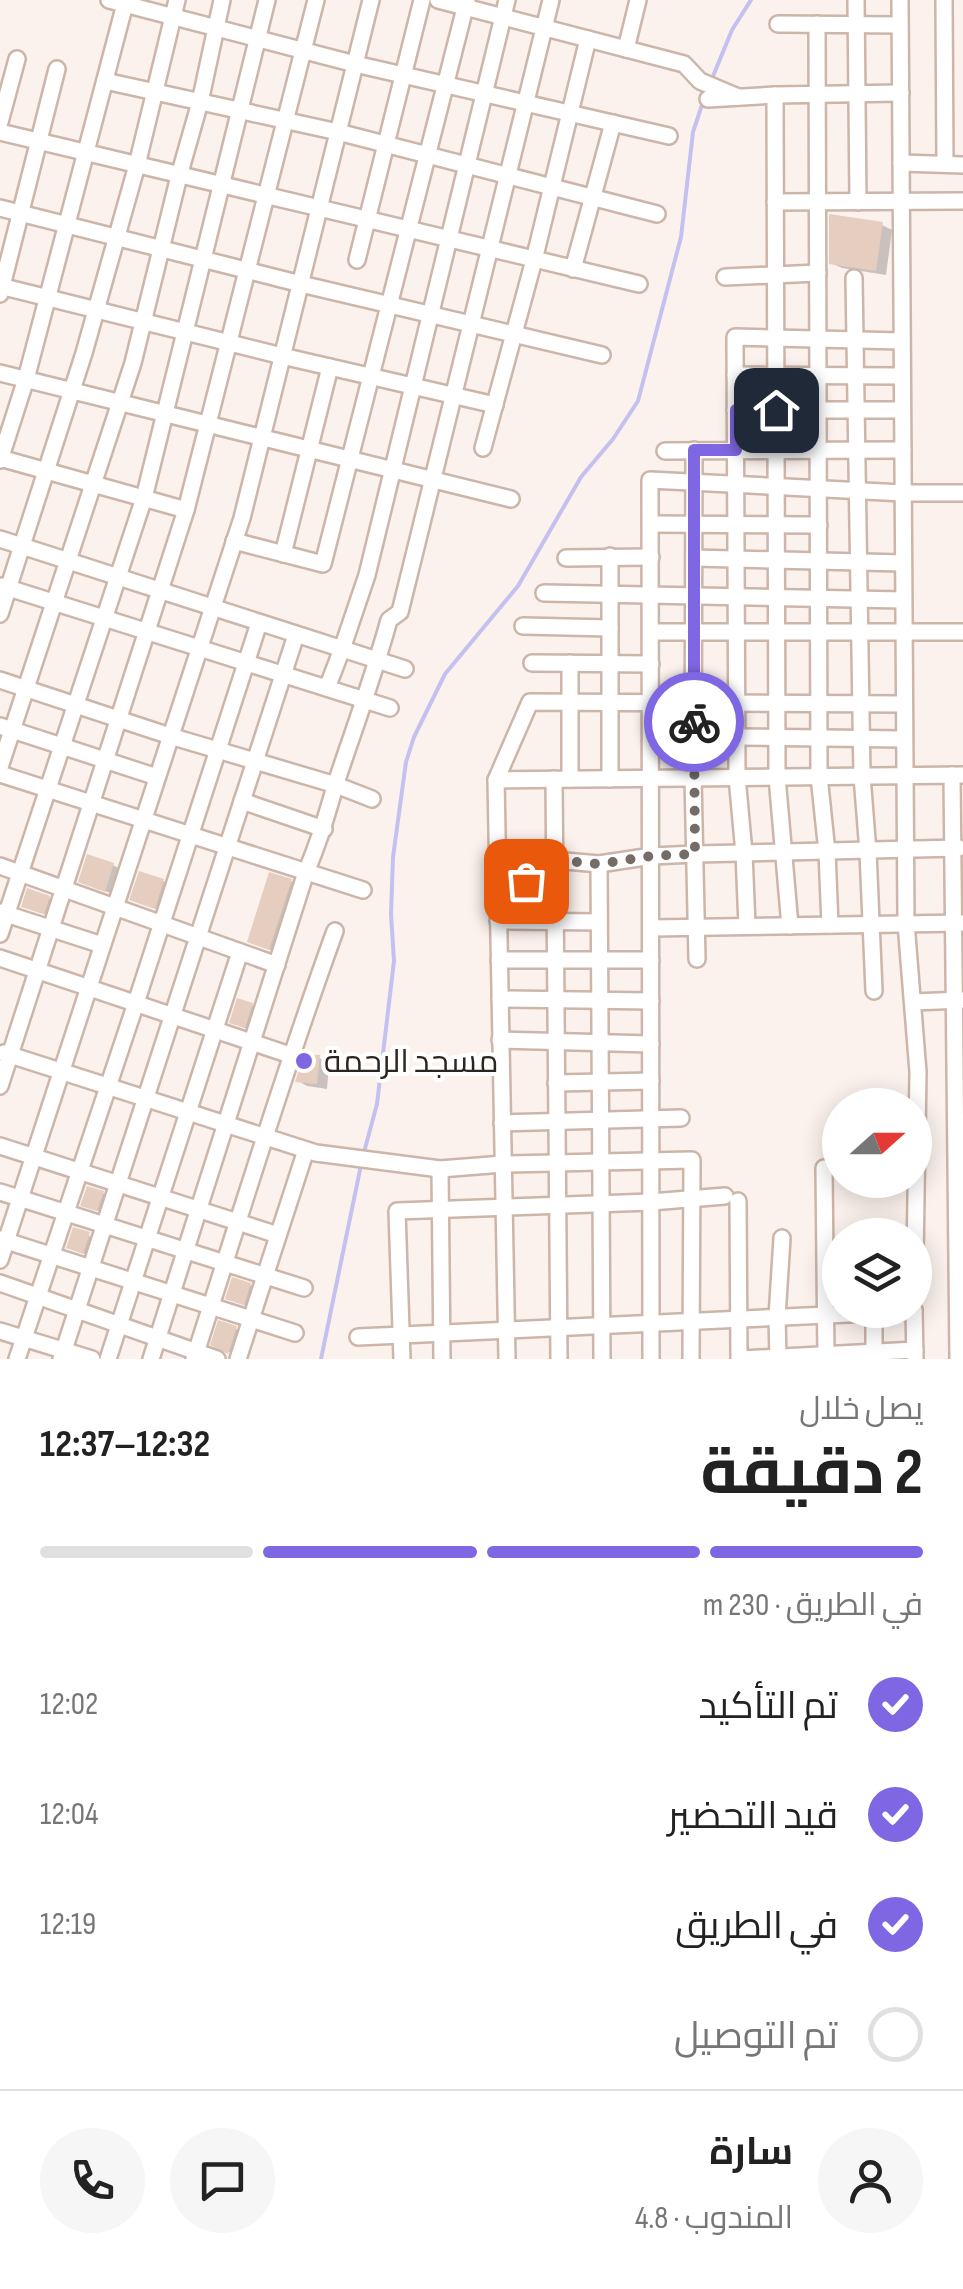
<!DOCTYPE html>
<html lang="ar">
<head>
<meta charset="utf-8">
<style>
  body { margin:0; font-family:"Sofia Sans Condensed",Cairo,sans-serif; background:#f6f6f6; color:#222; direction:rtl; height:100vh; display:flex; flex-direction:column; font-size:38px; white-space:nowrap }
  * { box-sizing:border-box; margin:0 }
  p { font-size:32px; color:#767676 }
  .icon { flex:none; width:55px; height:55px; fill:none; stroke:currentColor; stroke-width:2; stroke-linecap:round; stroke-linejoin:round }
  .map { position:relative; height:1359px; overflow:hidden; direction:ltr }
  .side { display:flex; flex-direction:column; background:#fff; flex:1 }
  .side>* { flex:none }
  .needle { width:65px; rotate:69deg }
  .fabs { position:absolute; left:822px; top:1088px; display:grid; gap:20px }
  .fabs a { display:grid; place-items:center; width:110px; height:110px; border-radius:50%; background:#fff; box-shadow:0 5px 25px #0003; font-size:50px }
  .pin { position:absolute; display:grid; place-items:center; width:85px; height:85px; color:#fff; margin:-42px; border-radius:20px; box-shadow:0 5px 15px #0006 }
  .courier { position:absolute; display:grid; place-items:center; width:100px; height:100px; margin:-50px; border:8px solid #7f67e3; border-radius:50%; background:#fff; color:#222; box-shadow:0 2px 12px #0007 }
  .overview em { font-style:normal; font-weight:700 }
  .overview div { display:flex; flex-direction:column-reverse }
  .overview { display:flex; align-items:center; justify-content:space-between; height:170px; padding:0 40px }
  h1 { font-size:65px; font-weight:700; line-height:75px }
  .bar { display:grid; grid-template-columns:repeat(4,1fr); gap:15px 10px; align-content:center; height:120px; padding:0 40px }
  .bar i { height:12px; border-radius:8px; background:#e0e0e0 }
  .bar .current { background:#7f67e3 }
  .bar p { grid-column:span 4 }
  .line { display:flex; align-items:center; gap:25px; padding:0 40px; border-top:2px solid #e0e0e0 }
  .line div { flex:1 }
  .round { display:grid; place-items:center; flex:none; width:105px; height:105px; border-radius:52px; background:#f6f6f6 }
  ol { padding:0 40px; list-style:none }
  li { display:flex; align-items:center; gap:30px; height:110px }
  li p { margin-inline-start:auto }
  li .icon { padding:10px; border-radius:50%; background:#7f67e3; color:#fff; stroke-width:4 }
  li:last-child { color:#767676 }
  li i { width:55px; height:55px; border:5px solid #e0e0e0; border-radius:50% }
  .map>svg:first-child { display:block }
</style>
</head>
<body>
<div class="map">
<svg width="963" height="1359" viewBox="0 0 963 1359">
  <rect width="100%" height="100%" fill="#fcf2ed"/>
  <g fill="#0003">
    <path d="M882 225 892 230 886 275 842 268 831 263Z"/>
    <path d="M113 865 120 869 113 894 88 885Z"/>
    <path d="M163 881 170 885 162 911 139 903Z"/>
    <path d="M291 881 298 885 277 952 257 945Z"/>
    <path d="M49 898 56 902 51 916 31 910Z"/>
    <path d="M252 1005 258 1009 252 1030 239 1026Z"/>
    <path d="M319 1058 329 1064 327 1089 307 1086 298 1081Z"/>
    <path d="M103 1193 110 1197 105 1213 90 1208Z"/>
    <path d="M75 1230 96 1239 91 1256 76 1251Z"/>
    <path d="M250 1285 257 1289 251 1307 235 1302Z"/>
    <path d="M236 1329 243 1333 235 1355 213 1344Z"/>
  </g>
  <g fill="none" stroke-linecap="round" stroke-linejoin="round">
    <g stroke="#c4c0ef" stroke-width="4">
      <path d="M711 81 732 30 751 0"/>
      <path d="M363 1156 377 1104 394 961 391 914 393 857 406 762 414 737 445 674 518 586 581 477 613 439 638 401 681 237 693 132 704 99"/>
      <path d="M321 1359 361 1165"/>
    </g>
  </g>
  <g fill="#e5cdc0">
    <path d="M829 214 883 222 876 271 829 264Z"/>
    <path d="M87 854 114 863 105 892 78 882Z"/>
    <path d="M139 871 164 879 155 909 129 900Z"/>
    <path d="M269 872 292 879 269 950 247 942Z"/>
    <path d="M27 888 50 896 44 914 21 907Z"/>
    <path d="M237 998 253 1003 245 1028 229 1023Z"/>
    <path d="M304 1054 320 1055 317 1084 295 1082Z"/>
    <path d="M87 1186 104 1191 97 1211 80 1206Z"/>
    <path d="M73 1227 90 1232 83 1254 66 1248Z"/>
    <path d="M232 1277 251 1283 244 1305 225 1299Z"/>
    <path d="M218 1320 237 1326 228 1354 210 1345Z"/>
  </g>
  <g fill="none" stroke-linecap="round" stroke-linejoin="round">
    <defs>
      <g id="minor">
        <path d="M109 0 355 64 669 136"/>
        <path d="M438 0 684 64 700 81 738 97"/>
        <path d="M856 0 858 202"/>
        <path d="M900 0 906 923 918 1072 915 1258"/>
        <path d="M944 0 945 164"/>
        <path d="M778 24 900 25"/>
        <path d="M817 24 819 776 827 852 830 925"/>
        <path d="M626 49 638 0"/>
        <path d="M105 81 338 132 657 214"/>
        <path d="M775 95 777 777 790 926"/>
        <path d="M708 99 775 95 901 93"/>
        <path d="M0 122 17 59"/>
        <path d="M0 132 639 284"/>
        <path d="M901 163 963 165"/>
        <path d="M775 202 963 201"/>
        <path d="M0 208 301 284 602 355"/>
        <path d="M357 260 422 0"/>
        <path d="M573 269 613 123"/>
        <path d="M725 277 818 273"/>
        <path d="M854 278 862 776 868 852 874 991"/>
        <path d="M0 286 282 356 495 405"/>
        <path d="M0 294 57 69"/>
        <path d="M0 373 511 499"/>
        <path d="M735 375 902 376"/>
        <path d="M735 410H902"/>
        <path d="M483 448 534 260 588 39"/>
        <path d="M694 450 693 778 697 959"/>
        <path d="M665 451 903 450"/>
        <path d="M0 458 186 510"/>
        <path d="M0 460 26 379 126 0"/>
        <path d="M651 524 819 525"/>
        <path d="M0 539 405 669"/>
        <path d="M234 541 323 564 467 0"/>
        <path d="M283 554 330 367"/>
        <path d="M566 558 651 557"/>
        <path d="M694 558 903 563"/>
        <path d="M2 586 390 708"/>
        <path d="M544 593 903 600"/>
        <path d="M0 614 84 353 137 165 177 0"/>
        <path d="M523 626 610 628"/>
        <path d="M651 632H963"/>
        <path d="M532 663 651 664"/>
        <path d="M570 663V779"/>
        <path d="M0 680 170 736 336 785 372 799"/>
        <path d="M327 688 342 649 367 575 507 0"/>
        <path d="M0 726 157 777"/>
        <path d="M652 736 904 739"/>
        <path d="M0 767 133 363 179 176 200 102 222 0"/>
        <path d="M0 774 363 890"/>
        <path d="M952 775 958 1359"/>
        <path d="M554 779 559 1359"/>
        <path d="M610 779V556"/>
        <path d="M496 780 963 775"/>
        <path d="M242 801 324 829"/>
        <path d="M554 860 599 864 652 856 695 854 959 848"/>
        <path d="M599 864 602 1359"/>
        <path d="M0 866 277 965"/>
        <path d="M498 881H554"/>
        <path d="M0 912 102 945"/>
        <path d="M498 921 599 922"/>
        <path d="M747 926 744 853 737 777 735 337 902 341"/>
        <path d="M652 928 963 923"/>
        <path d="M0 934 144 498 267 0"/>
        <path d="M0 958 290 1055"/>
        <path d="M499 960H651"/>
        <path d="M500 999 651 1001"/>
        <path d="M913 1002 963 1000"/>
        <path d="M500 1040 651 1044"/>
        <path d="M4 1053 316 1153 440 1169 503 1164 692 1160 691 1359"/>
        <path d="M556 1083 651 1081"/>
        <path d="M0 1086 186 510 316 0"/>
        <path d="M502 1123 681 1118"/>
        <path d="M0 1146 278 1235"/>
        <path d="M824 1168 826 1359"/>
        <path d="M440 1169 442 1359"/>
        <path d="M0 1192 304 1288"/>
        <path d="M738 1201 739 1359"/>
        <path d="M0 1239 295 1333"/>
        <path d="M0 1260 242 518 371 0"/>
        <path d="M0 1283 217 1359"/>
        <path d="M874 1310V1359"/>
        <path d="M914 1310 915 1359"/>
        <path d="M0 1331 92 1359"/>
        <path d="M358 1337 914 1311"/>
        <path d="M17 1359 136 1003 259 623"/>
        <path d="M61 1359 296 635"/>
        <path d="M108 1359 240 952"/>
        <path d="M151 1359 306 872C319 842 327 814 336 783 354 729 374 675 389 620L400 612 551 0"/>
        <path d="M194 1359C240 1216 284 1072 335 931"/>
        <path d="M238 1359 306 1150"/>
        <path d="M402 1359 397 1211 651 1202 725 1196"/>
        <path d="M507 1359 496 780 530 702 904 704"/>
        <path d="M651 1359 650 480 903 493H963"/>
        <path d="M741 1359 915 1350"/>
        <path d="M778 1359 777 1317 782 1238"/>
      </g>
    </defs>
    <use href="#minor" stroke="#ccb5a9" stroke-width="20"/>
    <use href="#minor" stroke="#fff" stroke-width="15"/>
  </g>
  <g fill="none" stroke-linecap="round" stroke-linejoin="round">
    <path stroke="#756c67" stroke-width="10" stroke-dasharray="0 18" d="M526 881H554V860L599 864 652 856 695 854 694 722"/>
    <path stroke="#7f67e3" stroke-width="12" d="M694 722V450H736V410H776"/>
  </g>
  <circle fill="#7f67e3" stroke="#fff" stroke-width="4" cx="304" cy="1061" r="10"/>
  <g text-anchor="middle" stroke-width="8" stroke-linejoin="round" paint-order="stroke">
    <g font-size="32" fill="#2c241f" stroke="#fff" text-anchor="start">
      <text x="324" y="1072">مسجد الرحمة</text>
    </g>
  </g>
</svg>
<div class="fabs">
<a><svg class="needle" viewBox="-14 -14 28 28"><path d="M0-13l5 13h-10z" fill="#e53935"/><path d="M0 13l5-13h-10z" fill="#767676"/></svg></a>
<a><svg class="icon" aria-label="layers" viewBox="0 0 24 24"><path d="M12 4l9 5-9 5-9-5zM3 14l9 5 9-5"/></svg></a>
</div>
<div class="pin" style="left:526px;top:881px;background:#ea580c"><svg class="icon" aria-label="bag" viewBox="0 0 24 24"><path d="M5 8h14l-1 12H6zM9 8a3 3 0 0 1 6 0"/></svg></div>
<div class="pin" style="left:776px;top:410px;background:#1f2937"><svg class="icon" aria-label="home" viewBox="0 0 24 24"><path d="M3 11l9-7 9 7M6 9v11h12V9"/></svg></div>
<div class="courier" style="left:694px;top:722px"><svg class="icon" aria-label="bike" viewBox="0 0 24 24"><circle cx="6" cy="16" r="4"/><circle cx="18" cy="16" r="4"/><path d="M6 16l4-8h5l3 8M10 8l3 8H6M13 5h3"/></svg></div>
</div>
<section class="side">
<div class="overview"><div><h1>2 دقيقة</h1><p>يصل خلال</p></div><em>12:32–12:37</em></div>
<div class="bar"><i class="current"></i><i class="current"></i><i class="current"></i><i></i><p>في الطريق · 230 m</p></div>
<ol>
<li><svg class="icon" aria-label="check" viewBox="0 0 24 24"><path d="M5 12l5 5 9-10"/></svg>تم التأكيد<p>12:02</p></li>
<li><svg class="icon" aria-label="check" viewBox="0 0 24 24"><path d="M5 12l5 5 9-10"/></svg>قيد التحضير<p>12:04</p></li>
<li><svg class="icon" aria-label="check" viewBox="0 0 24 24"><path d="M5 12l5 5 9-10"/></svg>في الطريق<p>12:19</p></li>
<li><i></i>تم التوصيل</li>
</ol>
<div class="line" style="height:180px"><a class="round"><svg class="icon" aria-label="person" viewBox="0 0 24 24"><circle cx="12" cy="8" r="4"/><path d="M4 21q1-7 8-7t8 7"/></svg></a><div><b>سارة</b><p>المندوب · 4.8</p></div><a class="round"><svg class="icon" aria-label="chat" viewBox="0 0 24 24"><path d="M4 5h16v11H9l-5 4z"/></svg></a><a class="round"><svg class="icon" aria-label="phone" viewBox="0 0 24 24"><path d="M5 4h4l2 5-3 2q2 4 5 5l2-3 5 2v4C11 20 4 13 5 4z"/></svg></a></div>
</section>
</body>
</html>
